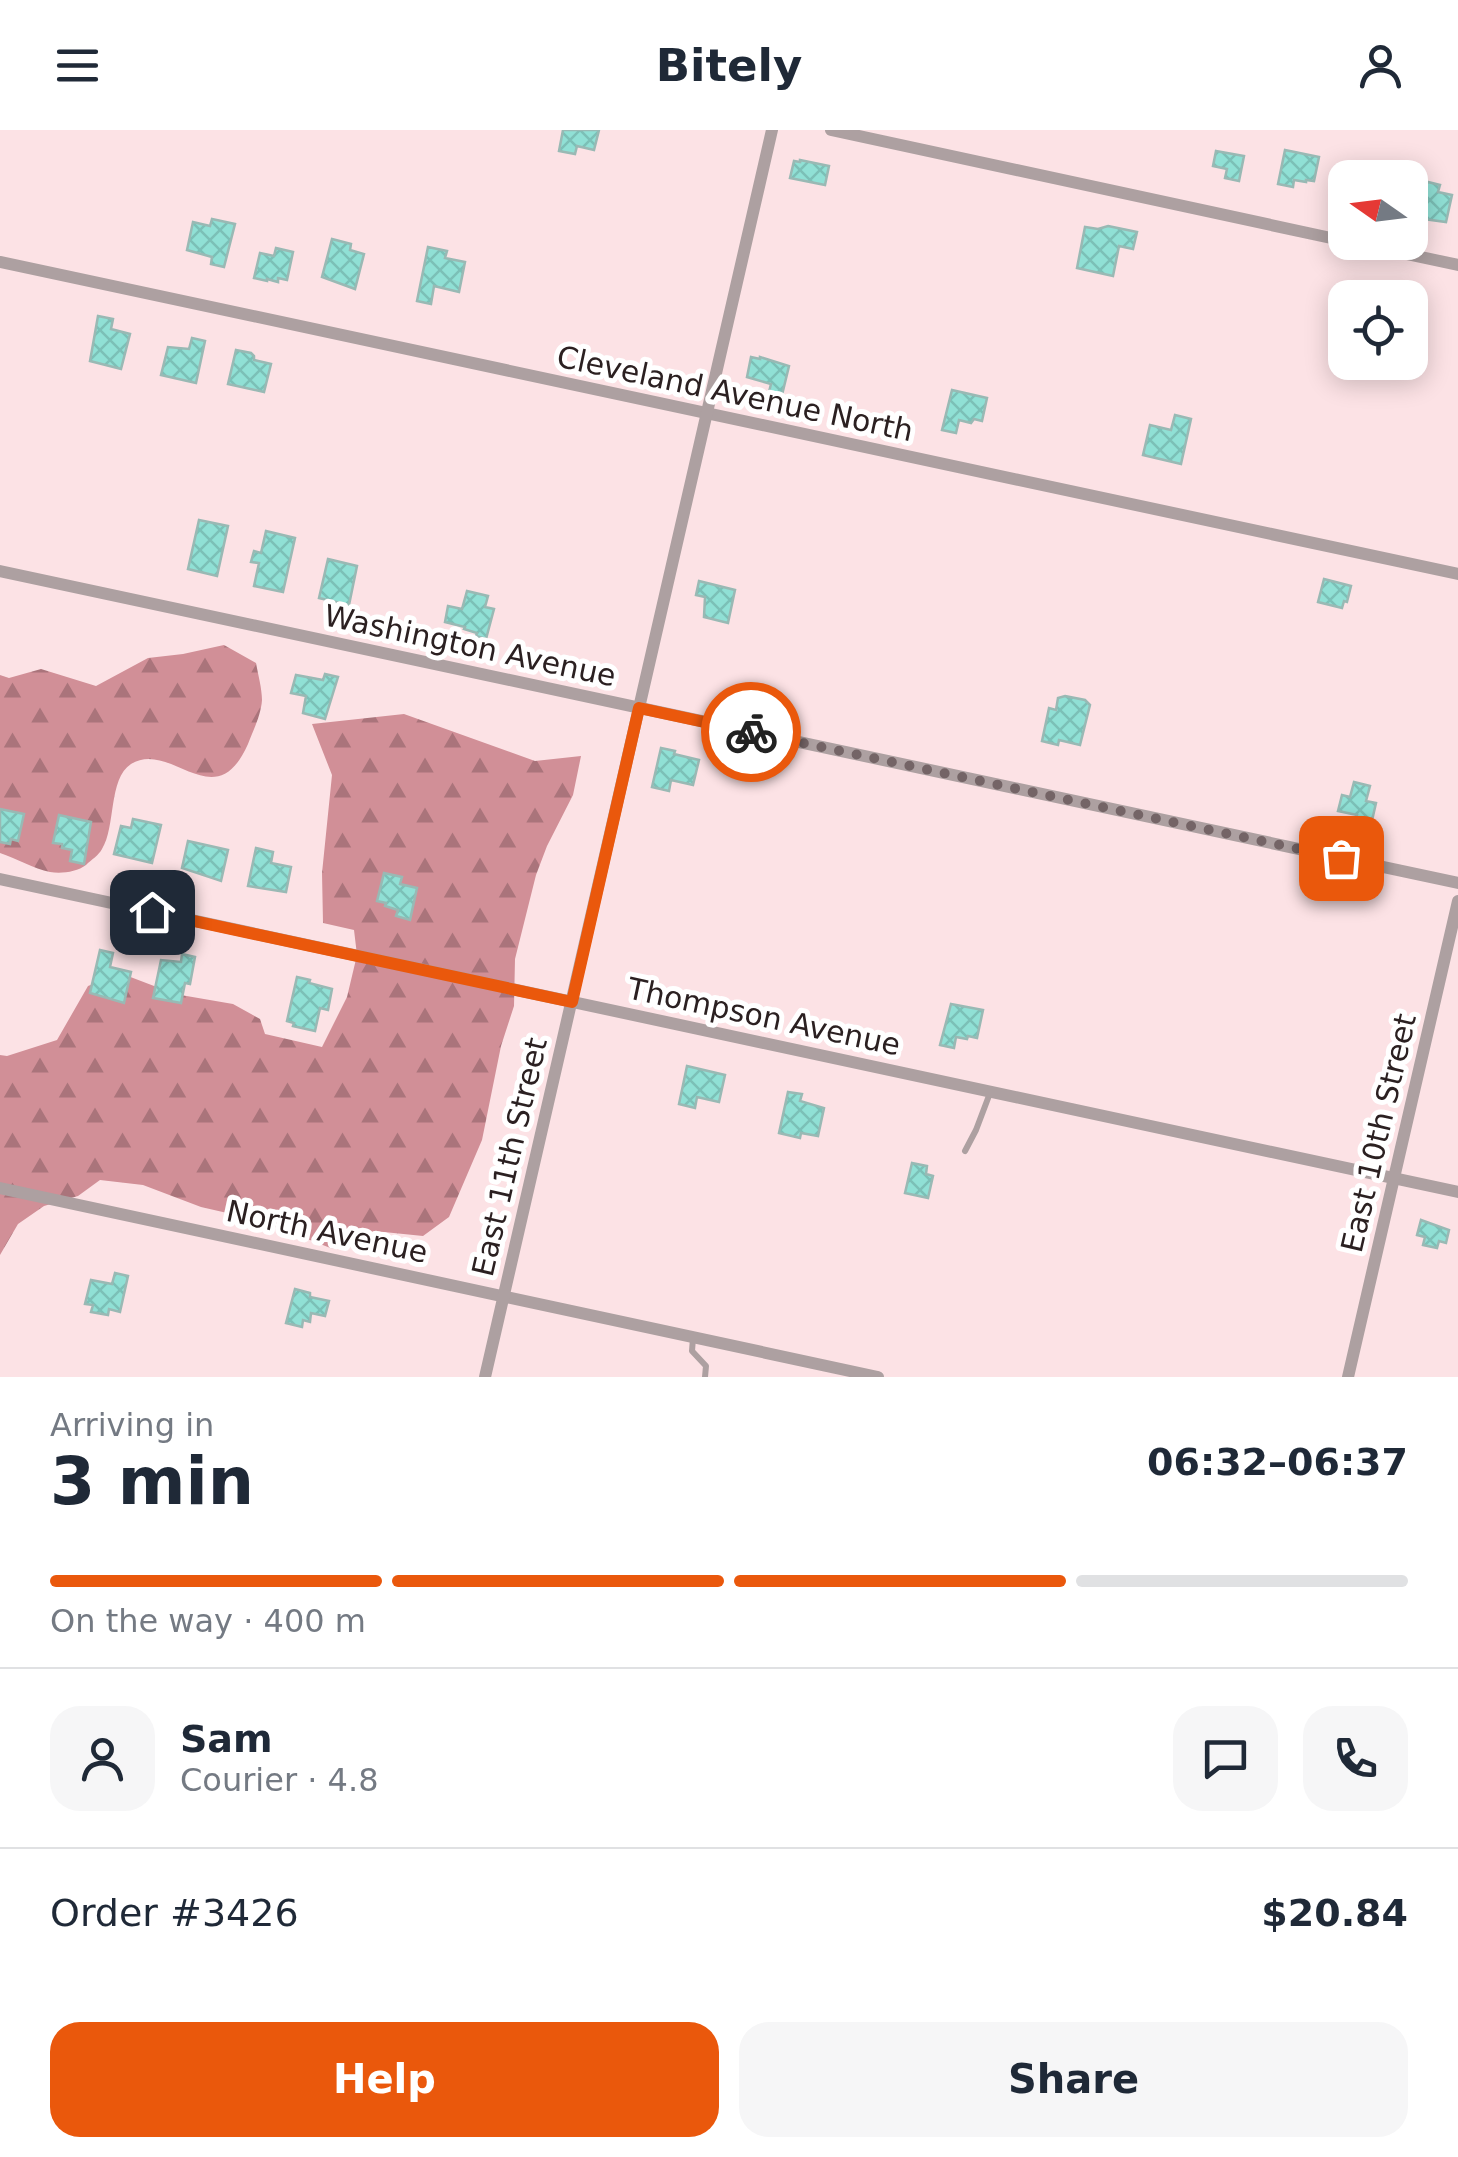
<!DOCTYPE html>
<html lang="en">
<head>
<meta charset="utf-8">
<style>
  body { margin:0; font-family:"DejaVu Sans",sans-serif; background:#f6f6f7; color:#1f2937; height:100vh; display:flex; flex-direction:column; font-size:38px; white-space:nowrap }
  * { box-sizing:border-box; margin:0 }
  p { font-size:32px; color:#747a83 }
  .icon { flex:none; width:55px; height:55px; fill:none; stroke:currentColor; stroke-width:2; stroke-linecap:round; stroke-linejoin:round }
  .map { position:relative; height:1247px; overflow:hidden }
  .details { display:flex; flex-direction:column; background:#fff; flex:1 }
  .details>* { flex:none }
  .needle { width:65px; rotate:284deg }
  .fabs { position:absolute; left:1328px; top:30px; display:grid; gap:20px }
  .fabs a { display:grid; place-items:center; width:100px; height:100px; border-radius:20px; background:#fff; box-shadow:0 5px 25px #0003; font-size:50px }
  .pin { position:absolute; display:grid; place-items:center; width:85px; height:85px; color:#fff; margin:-42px; border-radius:20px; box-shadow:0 5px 15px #0006 }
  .courier { position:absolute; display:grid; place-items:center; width:100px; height:100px; margin:-50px; border:8px solid #ea580c; border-radius:50%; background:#fff; color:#222; box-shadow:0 2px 12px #0007 }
  .headline em { font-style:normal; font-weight:700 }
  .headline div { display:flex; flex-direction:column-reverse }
  .headline { display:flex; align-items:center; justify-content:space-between; height:170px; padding:0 50px }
  h1 { font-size:65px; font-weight:700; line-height:75px }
  .bar { display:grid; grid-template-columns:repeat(4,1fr); gap:15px 10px; align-content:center; height:120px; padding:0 50px }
  .bar i { height:12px; border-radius:8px; background:#e0e1e3 }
  .bar .active { background:#ea580c }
  .bar p { grid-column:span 4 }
  .line { display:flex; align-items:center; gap:25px; padding:0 50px; border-top:2px solid #e0e1e3 }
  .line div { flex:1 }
  .round { display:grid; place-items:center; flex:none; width:105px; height:105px; border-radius:30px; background:#f6f6f7 }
  .primary-button { display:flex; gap:20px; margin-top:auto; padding:20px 50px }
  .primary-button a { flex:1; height:115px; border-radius:30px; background:#ea580c; color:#fff; font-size:40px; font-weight:700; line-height:115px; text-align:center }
  .primary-button a+a { background:#f6f6f7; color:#1f2937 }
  header { display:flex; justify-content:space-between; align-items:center; height:130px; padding:0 50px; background:#fff; font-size:45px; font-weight:700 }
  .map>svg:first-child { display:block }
</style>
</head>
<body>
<header><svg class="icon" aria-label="menu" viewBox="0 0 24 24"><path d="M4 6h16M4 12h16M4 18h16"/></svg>Bitely<svg class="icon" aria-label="person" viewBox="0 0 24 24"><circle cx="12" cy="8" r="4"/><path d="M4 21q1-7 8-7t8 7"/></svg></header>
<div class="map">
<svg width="1458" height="1247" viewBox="0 0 1458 1247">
  <defs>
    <pattern id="forest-firs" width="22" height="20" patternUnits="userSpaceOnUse" patternTransform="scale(2.5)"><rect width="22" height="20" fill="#d18f97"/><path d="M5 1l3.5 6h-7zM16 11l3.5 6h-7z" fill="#aa747b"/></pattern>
    <pattern id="building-cross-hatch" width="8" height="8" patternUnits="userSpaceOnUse" patternTransform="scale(2.5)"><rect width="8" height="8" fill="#90e0d5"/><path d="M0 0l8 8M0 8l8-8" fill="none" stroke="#7cc0b7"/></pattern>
  </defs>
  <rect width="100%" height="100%" fill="#fce2e5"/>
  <g fill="url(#forest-firs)">
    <path d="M224 515 256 533C258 544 262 559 262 570 261 585 253 601 248 614 215 689 171 609 131 634 108 649 116 697 102 719 99 725 91 730 86 735 77 742 61 744 50 742 34 739 16 728 0 723V545L9 548 41 539 96 556 148 528 183 524Z"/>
    <path d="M404 584 535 631 581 626 573 665 547 716 536 745 515 829 514 876 501 916 482 1010 449 1087 423 1106 374 1101 333 1119 292 1103 249 1088 201 1077 143 1055 100 1050 78 1066 44 1076 18 1094 0 1125V925L7 926 57 910 88 856 120 843 175 864 233 874 260 889 265 904 322 917 347 867 357 825 354 800 323 793 322 743 332 645 312 594Z"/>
  </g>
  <g fill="url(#building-cross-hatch)" stroke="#99b9b4" stroke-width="2.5">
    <path d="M563 0H599L594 20 577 16 575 24 559 21Z"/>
    <path d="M1285 20 1319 27 1314 51 1306 50V52L1294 50 1293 57 1278 54Z"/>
    <path d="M1216 21 1244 26 1239 51 1225 48 1227 39 1213 36Z"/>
    <path d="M800 30 829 36 825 55 790 48 794 31 800 32Z"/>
    <path d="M1416 49 1440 55 1438 62 1452 65 1446 92 1416 88 1417 84 1410 82Z"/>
    <path d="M212 89 235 94 224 137 211 134 212 127 187 120 193 92 210 96Z"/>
    <path d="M1108 96 1137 102 1133 119 1119 116 1113 146 1077 138 1085 97 1098 99Z"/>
    <path d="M332 109 351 114 350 120 364 124 355 159 322 147Z"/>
    <path d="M428 117 447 121 445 128 465 132 459 162 434 156 431 174 417 171Z"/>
    <path d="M276 118 293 122 287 150 278 148V152L267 149V151L254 148 260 123 274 126Z"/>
    <path d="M98 186 113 189 111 199 130 204 121 239 90 231Z"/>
    <path d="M192 208 205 211 196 253 161 245 168 217 189 219Z"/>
    <path d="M236 220 251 223 254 226V230L271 234 264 262 228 254Z"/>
    <path d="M751 227 760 229V227L789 236 782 265 769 262 771 254 747 247Z"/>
    <path d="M952 260 987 268 982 291 974 289 971 293 959 290 956 303 942 300Z"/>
    <path d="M1175 285 1191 289 1181 334 1143 325 1150 295 1171 300Z"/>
    <path d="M199 390 228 396 217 446 188 439Z"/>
    <path d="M266 401 295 408 283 462 254 456 259 433 251 432 254 421 261 423Z"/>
    <path d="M328 429 357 436 349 475 319 468Z"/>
    <path d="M1324 449 1351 456 1347 472 1344 471 1342 478 1318 472Z"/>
    <path d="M699 451 735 460 728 493 704 487 705 467 696 465Z"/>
    <path d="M467 461 488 466 485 477 494 479 486 509 476 506 477 503 464 499 465 497 445 492 448 476 462 479Z"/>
    <path d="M325 544 338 547 325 589 303 583 306 566 291 563 296 545 323 550Z"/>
    <path d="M1065 566 1085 570 1090 575 1080 615 1059 610 1058 615 1042 611 1049 578 1056 580 1058 568Z"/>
    <path d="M661 618 675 621 674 624 699 630 693 655 671 650 669 661 652 657Z"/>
    <path d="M1354 652 1370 656 1366 671 1376 673 1371 695 1355 692 1357 685 1338 681 1342 665 1350 667Z"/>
    <path d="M0 679 24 684 18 711 11 709 10 714 0 712Z"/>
    <path d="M59 685 91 692 84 734 70 731 72 720 62 718V714L53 713Z"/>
    <path d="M133 689 161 695 152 733 114 724 121 696 131 698Z"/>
    <path d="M188 711 228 720 221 751 182 738Z"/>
    <path d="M256 718 273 722 271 733 291 737 286 762 248 756Z"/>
    <path d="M384 743 402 747 400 754 417 758 410 790 396 786 398 780 385 776 386 773 377 771Z"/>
    <path d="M100 820 113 823 110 837 131 842 124 873 90 863Z"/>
    <path d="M182 824 195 827 190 854 185 853 181 873 153 868 161 830 181 832Z"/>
    <path d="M297 847 310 850 309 853 332 859 328 880 320 878 315 901 293 896 294 893 287 891Z"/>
    <path d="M951 874 983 880 977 908 968 906 967 909 956 907 954 918 940 915Z"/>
    <path d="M687 936 725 945 719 972 697 967 695 978 679 974Z"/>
    <path d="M788 962 802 964 800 971 824 978 818 1006 801 1003 800 1008 779 1003Z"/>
    <path d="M912 1033 927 1036 926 1044 933 1046 928 1068 905 1063Z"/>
    <path d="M1421 1090 1449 1100 1446 1113 1439 1111 1437 1118 1423 1115 1425 1107 1417 1105Z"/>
    <path d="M115 1143 128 1146 120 1182 109 1179 108 1185 91 1182 93 1175 85 1174 91 1150 112 1154Z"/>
    <path d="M295 1159 310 1163V1167L329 1171 325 1186 311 1183 310 1192 303 1190 302 1197 286 1193Z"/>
  </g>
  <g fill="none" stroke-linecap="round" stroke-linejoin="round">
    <g stroke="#ada0a1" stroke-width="6">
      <path d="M965 1021 976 1000 990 963"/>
      <path d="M693 1208 692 1221 706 1236 705 1247"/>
    </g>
    <g stroke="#ada0a1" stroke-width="12">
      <path d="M831 0 1345 111"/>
      <path d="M1351 112 1458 135"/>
      <path d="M1 132 1458 444"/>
      <path d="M0 441 1458 753"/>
      <path d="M0 749 1458 1062"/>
      <path d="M0 1058 878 1247"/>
      <path d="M485 1247 772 0"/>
      <path d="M1348 1247 1458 771"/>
    </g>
  </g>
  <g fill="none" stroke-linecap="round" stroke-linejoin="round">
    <path stroke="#746466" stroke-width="10" stroke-dasharray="0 18" d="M751 602 1341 728"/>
    <path stroke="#ea580c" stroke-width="12" d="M152 782 572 872 639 578 751 602"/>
  </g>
  <g text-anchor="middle" stroke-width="10" stroke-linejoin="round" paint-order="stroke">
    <g font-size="30" fill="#2b2021" stroke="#fff">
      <text transform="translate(735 264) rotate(12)" y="10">Cleveland Avenue North</text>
      <text transform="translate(470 516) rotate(12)" y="10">Washington Avenue</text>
      <text transform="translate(764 887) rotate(12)" y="10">Thompson Avenue</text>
      <text transform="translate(1379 1003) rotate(-77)" y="10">East 10th Street</text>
      <text transform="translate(510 1027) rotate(-77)" y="10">East 11th Street</text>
      <text transform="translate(327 1102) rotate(12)" y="10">North Avenue</text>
    </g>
  </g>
</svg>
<div class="fabs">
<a><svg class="needle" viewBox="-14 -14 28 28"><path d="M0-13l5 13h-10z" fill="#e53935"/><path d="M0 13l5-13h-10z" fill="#747a83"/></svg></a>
<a><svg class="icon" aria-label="locate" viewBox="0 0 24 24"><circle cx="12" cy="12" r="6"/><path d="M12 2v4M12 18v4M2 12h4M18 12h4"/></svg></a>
</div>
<div class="pin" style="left:1341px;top:728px;background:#ea580c"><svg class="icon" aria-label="bag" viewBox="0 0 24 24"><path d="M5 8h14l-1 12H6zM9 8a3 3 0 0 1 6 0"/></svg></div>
<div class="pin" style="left:152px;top:782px;background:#1f2937"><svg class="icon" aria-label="home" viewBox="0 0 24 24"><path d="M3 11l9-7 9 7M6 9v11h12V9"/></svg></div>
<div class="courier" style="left:751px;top:602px"><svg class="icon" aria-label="bike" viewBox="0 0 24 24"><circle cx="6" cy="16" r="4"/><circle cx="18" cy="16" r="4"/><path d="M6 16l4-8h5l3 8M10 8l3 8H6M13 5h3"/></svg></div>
</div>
<section class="details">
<div class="headline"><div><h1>3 min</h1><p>Arriving in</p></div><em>06:32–06:37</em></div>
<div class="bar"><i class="active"></i><i class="active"></i><i class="active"></i><i></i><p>On the way · 400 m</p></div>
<div class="line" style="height:180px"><a class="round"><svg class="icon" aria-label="person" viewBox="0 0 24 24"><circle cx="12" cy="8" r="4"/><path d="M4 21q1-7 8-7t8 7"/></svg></a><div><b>Sam</b><p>Courier · 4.8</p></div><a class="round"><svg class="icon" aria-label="chat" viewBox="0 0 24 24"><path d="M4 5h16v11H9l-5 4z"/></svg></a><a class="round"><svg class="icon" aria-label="phone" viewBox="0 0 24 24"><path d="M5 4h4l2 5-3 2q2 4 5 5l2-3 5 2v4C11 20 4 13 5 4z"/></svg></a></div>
<div class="line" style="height:130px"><div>Order #3426</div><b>$20.84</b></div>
<div class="primary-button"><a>Help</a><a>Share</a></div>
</section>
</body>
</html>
